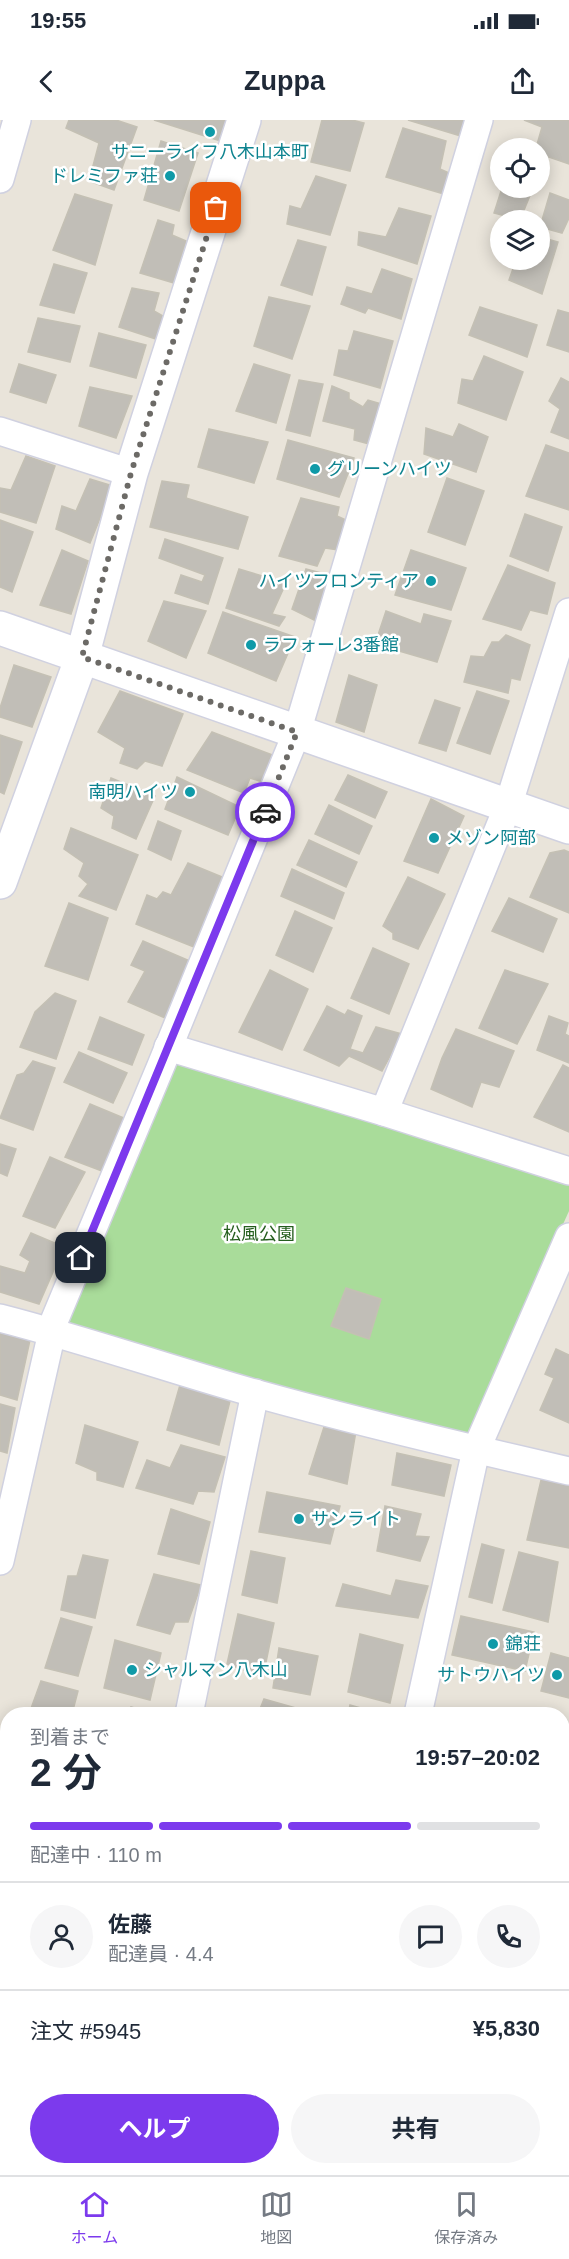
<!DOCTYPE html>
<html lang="ja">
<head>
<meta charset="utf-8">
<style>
  body { margin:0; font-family:Arial,"Noto Sans JP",sans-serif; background:#f6f6f7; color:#1f2937; height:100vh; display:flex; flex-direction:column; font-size:22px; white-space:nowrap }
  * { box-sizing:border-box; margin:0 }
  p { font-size:20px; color:#747a83 }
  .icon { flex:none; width:33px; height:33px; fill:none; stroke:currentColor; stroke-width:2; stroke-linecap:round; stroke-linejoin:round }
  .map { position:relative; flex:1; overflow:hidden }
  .details { position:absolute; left:0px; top:1587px; width:570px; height:468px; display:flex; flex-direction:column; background:#fff; border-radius:24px 24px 0 0; box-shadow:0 3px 15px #0003 }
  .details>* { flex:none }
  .buttons { position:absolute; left:490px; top:18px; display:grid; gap:12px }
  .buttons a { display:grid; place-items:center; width:60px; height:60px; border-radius:50%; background:#fff; box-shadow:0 3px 15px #0003; font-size:30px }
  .pin { position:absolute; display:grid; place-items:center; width:51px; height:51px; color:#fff; margin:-26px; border-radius:12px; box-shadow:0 3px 9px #0006 }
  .courier { position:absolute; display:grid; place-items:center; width:60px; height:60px; margin:-30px; border:4px solid #7c3aed; border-radius:50%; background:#fff; color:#222; box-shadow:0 2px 8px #0007 }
  .overview em { font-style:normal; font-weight:700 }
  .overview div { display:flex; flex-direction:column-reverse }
  .overview { display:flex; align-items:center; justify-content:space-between; height:102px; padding:0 30px }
  h1 { font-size:39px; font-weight:700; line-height:45px }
  .bar { display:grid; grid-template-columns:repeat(4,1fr); gap:9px 6px; align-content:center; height:72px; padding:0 30px }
  .bar i { height:8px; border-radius:4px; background:#e0e1e3 }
  .bar .active { background:#7c3aed }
  .bar p { grid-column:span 4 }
  .line { display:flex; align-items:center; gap:15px; padding:0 30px; border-top:2px solid #e0e1e3 }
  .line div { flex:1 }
  .round { display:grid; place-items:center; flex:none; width:63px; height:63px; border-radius:32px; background:#f6f6f7 }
  .cta { display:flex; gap:12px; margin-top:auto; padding:12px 30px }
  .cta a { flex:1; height:69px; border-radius:36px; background:#7c3aed; color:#fff; font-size:24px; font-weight:700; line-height:69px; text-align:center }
  .cta a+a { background:#f6f6f7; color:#1f2937 }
  .status { display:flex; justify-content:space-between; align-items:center; height:42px; padding:0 30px; background:#fff; direction:ltr }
  .status svg { height:16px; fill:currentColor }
  header { display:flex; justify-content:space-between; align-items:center; height:78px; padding:0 30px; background:#fff; font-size:27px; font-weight:700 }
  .tab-bar { display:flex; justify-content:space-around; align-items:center; height:84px; border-top:2px solid #e0e1e3; background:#fff; font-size:16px; color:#747a83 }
  .tab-bar a { display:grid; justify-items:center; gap:3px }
  .tab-bar .active { color:#7c3aed }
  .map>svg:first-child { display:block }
</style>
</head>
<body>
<div class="status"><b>19:55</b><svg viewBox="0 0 49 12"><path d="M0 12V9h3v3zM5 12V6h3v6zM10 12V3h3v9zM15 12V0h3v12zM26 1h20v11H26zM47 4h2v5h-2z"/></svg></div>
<header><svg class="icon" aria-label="back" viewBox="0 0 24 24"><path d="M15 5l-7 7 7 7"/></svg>Zuppa<svg class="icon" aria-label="share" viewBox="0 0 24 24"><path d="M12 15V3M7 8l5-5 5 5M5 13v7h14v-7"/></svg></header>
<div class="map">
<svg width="569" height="2055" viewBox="0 0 569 2055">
  <rect width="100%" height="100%" fill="#e9e4da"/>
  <path fill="#a9dc9a" d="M175 938 569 1060V1091L466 1319 62 1208Z"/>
  <g fill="#c1beb7" stroke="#c4c0b4" stroke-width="1.5">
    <path d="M69 0H116L137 7 114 70 89 61 99 23 66 8Z"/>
    <path d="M154 0H234L227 23Z"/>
    <path d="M322 0H352L364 3 350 51 311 42Z"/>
    <path d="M408 0H467L464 17Z"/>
    <path d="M524 0H569V44L540 34V28H536L542 7Z"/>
    <path d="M403 8 446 21 440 49 451 54 444 74 386 57Z"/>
    <path d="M161 21 198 33 179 91 144 80Z"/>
    <path d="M316 56 346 65 330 115 287 104 290 86 301 89Z"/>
    <path d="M502 68H533L520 100 494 93Z"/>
    <path d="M550 73 569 80V98L562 113 540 107Z"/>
    <path d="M75 74 112 85 95 145 53 130Z"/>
    <path d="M399 88 431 96 417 144 358 125 359 112 386 117Z"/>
    <path d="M158 100 174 105 172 115 186 121 174 163 140 153Z"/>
    <path d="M540 117 558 122 542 174 509 160 516 140H540Z"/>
    <path d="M298 120 326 127 312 175 281 165Z"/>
    <path d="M54 144 87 153 74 193 40 185Z"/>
    <path d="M382 149 412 159 401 199 368 188 365 193 341 184 347 167 372 174Z"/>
    <path d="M132 168 159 173 154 191 170 200 159 220 119 207Z"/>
    <path d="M269 177 310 186 292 239 254 226Z"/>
    <path d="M480 187 537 205 527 237 469 215Z"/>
    <path d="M558 190 569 193V232L547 225Z"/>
    <path d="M38 198 80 206 70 242 28 232Z"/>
    <path d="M354 211 393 221 380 268 334 255 339 230 348 231Z"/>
    <path d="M99 213 146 225 136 258 90 246Z"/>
    <path d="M484 236 523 252 506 300 458 283 462 259 473 261Z"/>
    <path d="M19 244 56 255 46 283 10 272Z"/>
    <path d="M254 244 290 255 276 303 236 291Z"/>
    <path d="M561 258 569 262V319L551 312 560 289 549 281Z"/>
    <path d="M299 260 323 264 310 316 286 310Z"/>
    <path d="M332 266 349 273V279L363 287 368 280 385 285 373 325 354 320 355 309 323 301Z"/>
    <path d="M90 267 132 276 116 318 79 306Z"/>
    <path d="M459 304 488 317 476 352 424 334 426 308 453 317Z"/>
    <path d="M209 309 268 322 254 363 198 347Z"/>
    <path d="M288 320 354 338 339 377 277 359Z"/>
    <path d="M546 325 569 333V390L526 376Z"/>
    <path d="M26 336 55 346 36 403 0 392V368L11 370Z"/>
    <path d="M447 358 484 371 465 425 428 412Z"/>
    <path d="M90 359 113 366 90 423 56 409 62 386 76 391Z"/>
    <path d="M162 361 189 365 186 378 248 397 238 429 150 407Z"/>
    <path d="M301 378 339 387 337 396 350 402 338 430 325 428 317 446 279 436Z"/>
    <path d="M525 394 562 407 548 451 510 436Z"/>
    <path d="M0 400 33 412 12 472 0 467Z"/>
    <path d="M165 419 223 438 208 484 175 473 181 455 202 462 205 455 159 438Z"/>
    <path d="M62 430 88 441 71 494 40 485Z"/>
    <path d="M411 430 466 448 451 490 395 475Z"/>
    <path d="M508 445 555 463 547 494 530 490 521 510 483 499Z"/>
    <path d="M239 449 286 463 272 494 285 497 279 506 226 488Z"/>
    <path d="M306 449 333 456 316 501 292 489Z"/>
    <path d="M164 481 206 491 186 538 148 521Z"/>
    <path d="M386 491 421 504 424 494 451 501 437 542 375 524Z"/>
    <path d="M223 492 295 517 276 561 208 533Z"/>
    <path d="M506 515 530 525 520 560 511 558 508 573 464 562 471 536 484 537 492 522H499Z"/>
    <path d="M14 545 51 557 32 607 0 597V588Z"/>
    <path d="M349 555 377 565 364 612 336 602Z"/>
    <path d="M120 571 183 594 162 646 145 641 137 649 120 643 125 628 98 612Z"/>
    <path d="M477 571 509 581 490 634 457 623Z"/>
    <path d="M435 580 460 588 446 631 419 623Z"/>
    <path d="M212 612 275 636 263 662 250 658 244 673 187 650Z"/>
    <path d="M0 615 22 622 4 674 0 672Z"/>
    <path d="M348 655 387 672 375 698 335 680Z"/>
    <path d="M177 657 240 687 228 715 165 689Z"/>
    <path d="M111 658 155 676 136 719 112 708 114 696 101 688Z"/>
    <path d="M431 679 464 696 438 753 404 741Z"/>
    <path d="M329 685 372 706 359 734 315 714Z"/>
    <path d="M158 701 181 711 171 740 148 729Z"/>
    <path d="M71 708 138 735 116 790 79 776 88 764 79 756 84 743 64 729Z"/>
    <path d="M309 720 357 742 346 767 297 745Z"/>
    <path d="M564 730 569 732V793L530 777 550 733Z"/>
    <path d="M188 743 222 757 194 827 136 804 147 775 157 779 163 772 171 775Z"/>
    <path d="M292 749 344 773 334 799 281 776Z"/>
    <path d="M408 757 445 774 418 829 393 819V813L383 806Z"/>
    <path d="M509 778 557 799 543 832 492 811Z"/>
    <path d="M69 783 108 798 88 860 45 846Z"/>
    <path d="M295 791 332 808 313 852 276 835Z"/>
    <path d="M143 821 192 842 172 901 128 882 145 851 131 845Z"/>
    <path d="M373 828 409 844 389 894 351 878Z"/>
    <path d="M270 850 308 869 282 930 239 912Z"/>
    <path d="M505 850 548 864 517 924 479 908Z"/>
    <path d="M55 873 76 881 56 939 20 927 35 892Z"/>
    <path d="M327 886 345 895 348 890 362 896 350 929 363 933 376 907 402 914 382 951 349 936 339 946 304 930Z"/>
    <path d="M549 896 568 903 565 914 569 916V943L537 930Z"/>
    <path d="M100 897 144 915 132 945 88 929Z"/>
    <path d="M456 909 514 931 499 967 481 962 472 987 431 969 442 938Z"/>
    <path d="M79 932 127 953 113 983 64 962Z"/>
    <path d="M33 941 55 948 33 1010 0 998 17 955 24 953Z"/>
    <path d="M563 945 569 948V1012L534 997Z"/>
    <path d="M90 984 126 999 102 1051 65 1037Z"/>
    <path d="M0 1024 16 1029 7 1056 0 1053Z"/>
    <path d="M50 1037 85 1052 55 1108 23 1096Z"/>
    <path d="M31 1113 64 1127 39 1184 0 1172V1146L25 1153 30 1141 20 1135Z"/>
    <path d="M346 1168 381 1179 369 1219 331 1206Z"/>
    <path d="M0 1211 30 1220 17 1280 0 1275Z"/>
    <path d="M556 1229 569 1235V1303L540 1290 554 1258 545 1254Z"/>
    <path d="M180 1265 230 1281 219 1325 167 1310Z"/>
    <path d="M0 1284 15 1288 7 1333 0 1331Z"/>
    <path d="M325 1304 356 1311 347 1364 309 1354Z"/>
    <path d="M85 1305 138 1322 123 1367 97 1360V1352L76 1343Z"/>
    <path d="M181 1325 225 1337 214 1372 198 1371 193 1384 136 1368 147 1340 170 1348Z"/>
    <path d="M397 1333 451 1345 444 1376 392 1365Z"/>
    <path d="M542 1356 569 1365V1428L527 1420Z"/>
    <path d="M267 1372 340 1386 330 1424 259 1412Z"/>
    <path d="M385 1386 421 1394 415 1416 429 1417 420 1441 377 1431Z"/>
    <path d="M171 1389 210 1402 199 1444 158 1434Z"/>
    <path d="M482 1424 504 1430 492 1483 469 1477Z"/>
    <path d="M251 1431 285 1438 277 1483 242 1475Z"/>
    <path d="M519 1432 558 1442 548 1502 503 1490Z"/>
    <path d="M83 1435 108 1440 95 1498 61 1490 68 1456H77Z"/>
    <path d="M154 1454 201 1465 188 1502H175L170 1514 137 1505Z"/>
    <path d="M396 1460 428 1466 418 1498 336 1486 343 1464 391 1476Z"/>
    <path d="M238 1494 274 1503 263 1557 227 1544Z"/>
    <path d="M461 1496 534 1512 525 1551 452 1535Z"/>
    <path d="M61 1498 92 1507 78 1556 45 1548Z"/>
    <path d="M360 1514 403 1525 390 1583 348 1572Z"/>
    <path d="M115 1520 161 1533 150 1580 104 1568Z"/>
    <path d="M279 1528 318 1536 310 1575 273 1568Z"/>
    <path d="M551 1533 569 1538V1578L541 1571Z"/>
    <path d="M41 1561 78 1571 72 1594H29Z"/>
    <path d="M264 1579 303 1590 302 1594H258Z"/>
    <path d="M350 1585 382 1594H348Z"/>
    <path d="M131 1587 155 1594H129Z"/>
    <path d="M569 1609V1659H562Z"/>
    <path d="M562 1657 569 1658V1726L562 1725Z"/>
    <path d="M0 1712 8 1714V1757L0 1755Z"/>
    <path d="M562 1731 569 1732V1793L562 1792Z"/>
    <path d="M0 1800 8 1801V1841L0 1839Z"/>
    <path d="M0 1899H8V1958L0 1957Z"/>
    <path d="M87 2048H113L112 2055H68V2050L87 2052Z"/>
    <rect x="240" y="2048" width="65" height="7"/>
    <path d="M343 2048H376L366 2050 365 2055H333V2049H343Z"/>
    <path d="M464 2048H516L517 2049 484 2055H465Z"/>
  </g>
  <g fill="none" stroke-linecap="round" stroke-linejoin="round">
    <defs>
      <g id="street">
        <path d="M0 59 17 0"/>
        <path d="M0 311 131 353"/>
        <path d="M168 927 384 992 569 1051"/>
        <path d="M384 992 508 686 569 492"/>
        <path d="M0 1198C86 1220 169 1249 254 1273 358 1302 464 1327 569 1351"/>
        <path d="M0 1441 55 1199 160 948 297 612 479 0"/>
        <path d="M189 1594 255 1273"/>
        <path d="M418 1594 476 1330 569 1117"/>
        <path d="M0 1863 8 1865"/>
        <path d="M562 1880 569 1879"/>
      </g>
      <g id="secondary">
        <path d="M0 508 569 707"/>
        <path d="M0 762 82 537 131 353 244 0"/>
        <path d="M562 1956 569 1929"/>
        <path d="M539 2055 541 2048"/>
      </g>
    </defs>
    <use href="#street" stroke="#d0d1e0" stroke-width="30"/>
    <use href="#secondary" stroke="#d0d1e0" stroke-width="36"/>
    <use href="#street" stroke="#fff" stroke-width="27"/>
    <use href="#secondary" stroke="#fff" stroke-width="33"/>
  </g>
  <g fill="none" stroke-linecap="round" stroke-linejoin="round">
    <path stroke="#6c6a66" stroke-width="6" stroke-dasharray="0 10.8" d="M216 88 131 353 82 537 297 612 265 692"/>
    <path stroke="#7c3aed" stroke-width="8" d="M81 1138 265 692"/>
  </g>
  <g fill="#0f9aa8" stroke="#fff" stroke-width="2">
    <circle cx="210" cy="12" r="6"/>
    <circle cx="170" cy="56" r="6"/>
    <circle cx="315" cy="349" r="6"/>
    <circle cx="431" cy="461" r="6"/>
    <circle cx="251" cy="525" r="6"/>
    <circle cx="190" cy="672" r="6"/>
    <circle cx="434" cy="718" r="6"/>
    <circle cx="299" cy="1399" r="6"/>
    <circle cx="493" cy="1524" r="6"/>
    <circle cx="132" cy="1550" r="6"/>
    <circle cx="557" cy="1555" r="6"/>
  </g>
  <g text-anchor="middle" stroke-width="5" stroke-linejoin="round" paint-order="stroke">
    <g font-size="18" fill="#0d838f" stroke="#fff" text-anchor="start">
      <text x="210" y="38" text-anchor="middle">サニーライフ八木山本町</text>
      <text x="158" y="62" text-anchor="end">ドレミファ荘</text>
      <text x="327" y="355">グリーンハイツ</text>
      <text x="419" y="467" text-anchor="end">ハイツフロンティア</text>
      <text x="263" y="531">ラフォーレ3番館</text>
      <text x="178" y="678" text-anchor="end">南明ハイツ</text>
      <text x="446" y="724">メゾン阿部</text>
      <text x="311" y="1405">サンライト</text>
      <text x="505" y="1530">錦荘</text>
      <text x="144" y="1556">シャルマン八木山</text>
      <text x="545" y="1561" text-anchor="end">サトウハイツ</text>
    </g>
    <g font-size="18" fill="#255e1e" stroke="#fff">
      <text x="259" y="1120">松風公園</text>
    </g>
  </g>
</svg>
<div class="buttons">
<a><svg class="icon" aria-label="locate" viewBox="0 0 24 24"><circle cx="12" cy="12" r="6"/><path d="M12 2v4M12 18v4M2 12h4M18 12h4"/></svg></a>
<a><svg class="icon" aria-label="layers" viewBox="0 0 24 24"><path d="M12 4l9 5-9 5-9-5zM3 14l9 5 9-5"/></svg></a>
</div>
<div class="pin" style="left:216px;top:88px;background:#ea580c"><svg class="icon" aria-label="bag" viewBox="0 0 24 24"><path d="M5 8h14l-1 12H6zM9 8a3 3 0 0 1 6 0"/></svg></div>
<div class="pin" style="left:81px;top:1138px;background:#1f2937"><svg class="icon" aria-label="home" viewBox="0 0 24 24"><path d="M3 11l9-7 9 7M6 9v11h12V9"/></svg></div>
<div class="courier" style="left:265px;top:692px"><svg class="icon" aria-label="car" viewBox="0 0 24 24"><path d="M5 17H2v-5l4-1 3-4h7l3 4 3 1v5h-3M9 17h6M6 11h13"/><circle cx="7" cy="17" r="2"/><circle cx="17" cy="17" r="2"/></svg></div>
<section class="details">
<div class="overview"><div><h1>2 分</h1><p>到着まで</p></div><em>19:57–20:02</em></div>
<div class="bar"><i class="active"></i><i class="active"></i><i class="active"></i><i></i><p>配達中 · 110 m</p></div>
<div class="line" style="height:108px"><a class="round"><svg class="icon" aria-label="person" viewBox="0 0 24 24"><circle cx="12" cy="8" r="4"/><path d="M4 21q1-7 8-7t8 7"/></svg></a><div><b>佐藤</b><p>配達員 · 4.4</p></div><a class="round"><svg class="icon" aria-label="chat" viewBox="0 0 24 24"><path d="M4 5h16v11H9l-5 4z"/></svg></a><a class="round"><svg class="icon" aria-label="phone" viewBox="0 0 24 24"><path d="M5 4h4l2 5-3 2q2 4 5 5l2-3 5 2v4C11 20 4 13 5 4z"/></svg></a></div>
<div class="line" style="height:78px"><div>注文 #5945</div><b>¥5,830</b></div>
<div class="cta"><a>ヘルプ</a><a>共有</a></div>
</section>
</div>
<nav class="tab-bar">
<a class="active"><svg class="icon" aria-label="home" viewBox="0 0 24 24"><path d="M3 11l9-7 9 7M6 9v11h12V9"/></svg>ホーム</a>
<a><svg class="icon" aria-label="map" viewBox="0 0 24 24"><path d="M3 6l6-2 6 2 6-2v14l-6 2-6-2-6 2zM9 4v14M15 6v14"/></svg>地図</a>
<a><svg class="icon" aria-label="saved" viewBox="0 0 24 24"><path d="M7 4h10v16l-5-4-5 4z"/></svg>保存済み</a>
</nav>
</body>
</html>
